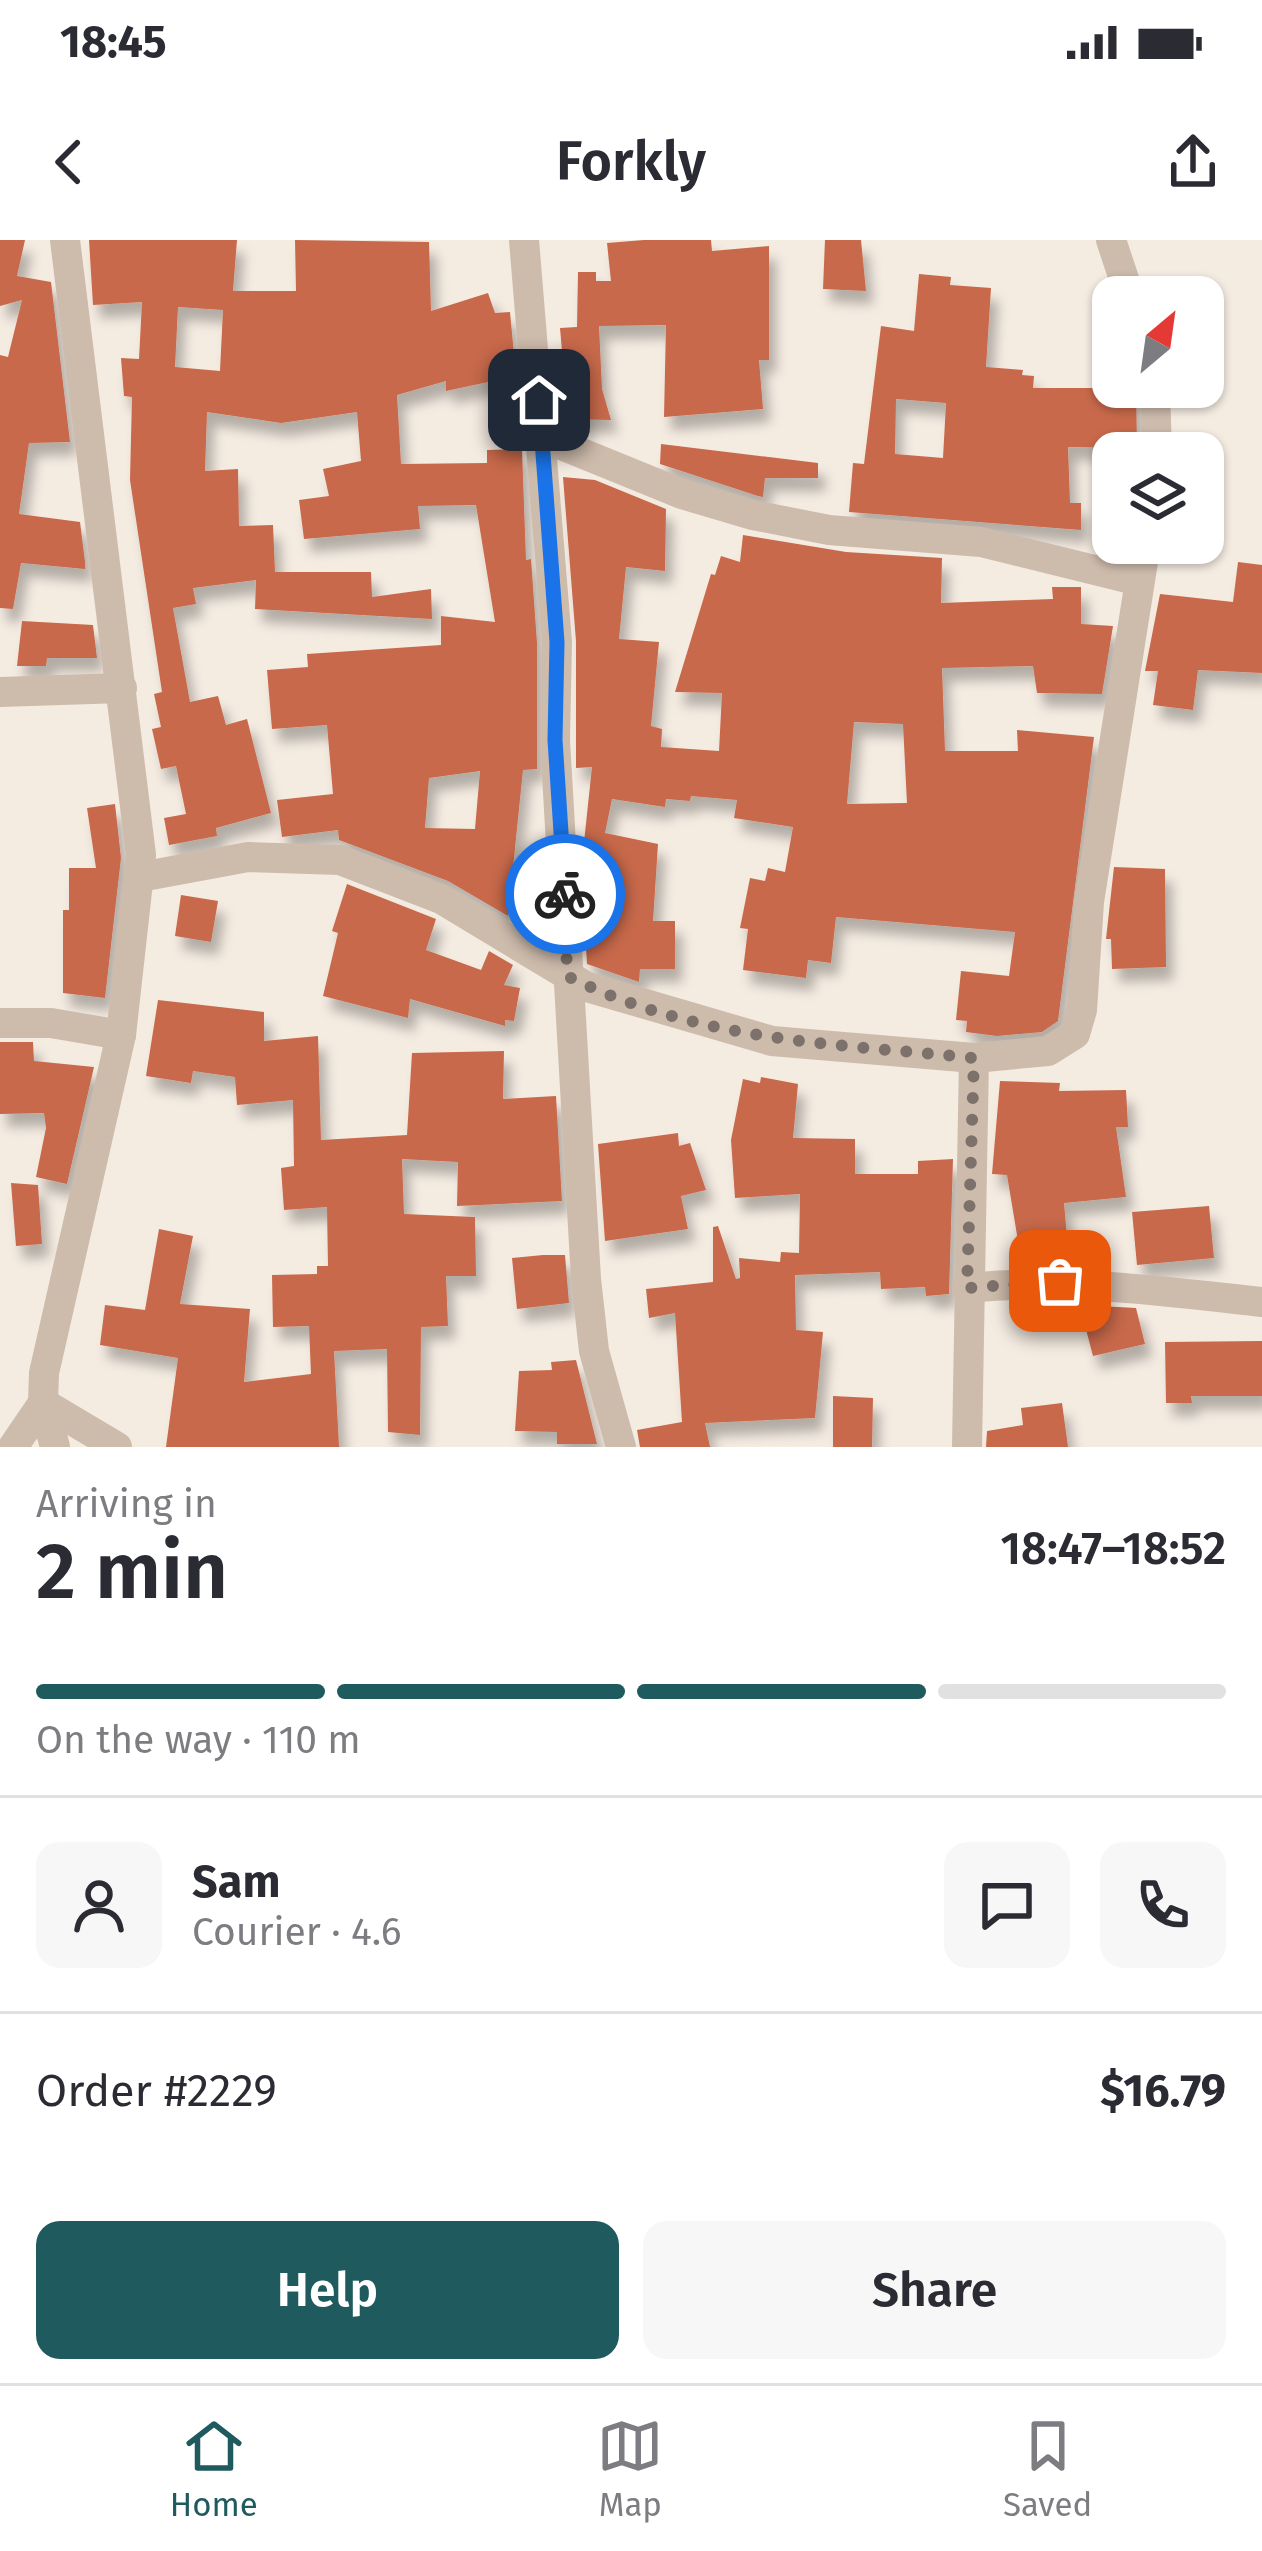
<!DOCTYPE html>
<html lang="en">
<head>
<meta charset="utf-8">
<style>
  body { margin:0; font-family:"Fira Sans",sans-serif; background:#f7f7f7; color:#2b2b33; height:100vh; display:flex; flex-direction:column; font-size:45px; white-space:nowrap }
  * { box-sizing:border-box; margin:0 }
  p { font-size:39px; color:#7c7c81 }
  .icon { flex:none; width:66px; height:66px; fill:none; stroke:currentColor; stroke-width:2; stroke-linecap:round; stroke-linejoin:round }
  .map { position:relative; height:1207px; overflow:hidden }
  .drawer { display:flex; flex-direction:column; background:#fff; flex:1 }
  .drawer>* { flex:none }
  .needle { width:78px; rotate:29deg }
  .buttons { position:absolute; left:1092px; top:36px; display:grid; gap:24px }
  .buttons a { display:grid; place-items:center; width:132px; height:132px; border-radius:24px; background:#fff; box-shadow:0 3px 9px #0004; font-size:60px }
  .pin { position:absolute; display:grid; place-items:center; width:102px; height:102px; color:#fff; margin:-51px; border-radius:24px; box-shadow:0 6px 18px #0006 }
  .courier { position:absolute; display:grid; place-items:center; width:120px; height:120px; margin:-60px; border:9px solid #1a73e8; border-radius:50%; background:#fff; color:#222; box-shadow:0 3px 15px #0007 }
  .summary em { font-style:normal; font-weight:600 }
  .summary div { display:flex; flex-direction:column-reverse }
  .summary { display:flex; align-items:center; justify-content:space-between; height:204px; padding:0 36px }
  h1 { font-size:78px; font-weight:600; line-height:90px }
  .bar { display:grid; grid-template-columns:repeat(4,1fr); gap:18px 12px; align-content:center; height:144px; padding:0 36px }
  .bar i { height:15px; border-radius:9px; background:#e1e1e2 }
  .bar .active { background:#1f5a5e }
  .bar p { grid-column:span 4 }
  .line { display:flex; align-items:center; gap:30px; padding:0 36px; border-top:3px solid #e1e1e2 }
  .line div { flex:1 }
  .round { display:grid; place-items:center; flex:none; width:126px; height:126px; border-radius:24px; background:#f7f7f7 }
  .button { display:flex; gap:24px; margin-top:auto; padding:24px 36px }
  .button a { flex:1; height:138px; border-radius:24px; background:#1f5a5e; color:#fff; font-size:48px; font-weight:600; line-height:138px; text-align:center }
  .button a+a { background:#f7f7f7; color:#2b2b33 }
  .status { display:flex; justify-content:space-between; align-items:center; height:84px; padding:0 60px; background:#fff; direction:ltr }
  .status svg { height:33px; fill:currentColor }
  header { display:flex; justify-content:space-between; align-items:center; height:156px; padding:0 36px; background:#fff; font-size:54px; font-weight:600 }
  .tab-bar { display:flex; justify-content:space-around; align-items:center; height:168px; border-top:3px solid #e1e1e2; background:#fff; font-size:33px; color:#7c7c81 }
  .tab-bar a { display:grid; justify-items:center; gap:6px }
  .tab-bar .active { color:#1f5a5e }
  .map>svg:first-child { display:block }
</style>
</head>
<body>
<div class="status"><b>18:45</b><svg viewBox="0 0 49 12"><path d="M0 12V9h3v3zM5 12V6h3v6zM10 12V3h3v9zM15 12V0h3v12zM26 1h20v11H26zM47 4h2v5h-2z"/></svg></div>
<header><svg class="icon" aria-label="back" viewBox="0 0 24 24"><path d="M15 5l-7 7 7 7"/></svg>Forkly<svg class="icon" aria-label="share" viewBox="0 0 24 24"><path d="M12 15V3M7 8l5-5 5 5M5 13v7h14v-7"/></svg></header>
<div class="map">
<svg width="1262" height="1207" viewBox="0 0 1262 1207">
  <defs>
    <filter id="shadow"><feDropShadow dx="7" dy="13" stdDeviation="6" flood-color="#0004"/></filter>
  </defs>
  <rect width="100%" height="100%" fill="#f4ebe1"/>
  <g fill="#c8694b" fill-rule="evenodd" filter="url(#shadow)">
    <path d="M0 0H25L17 36 51 42 70 202 29 203 19 274 80 282 85 322V329L21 323 13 369 0 368V115L8 117 22 60 0 66Z"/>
    <path d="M89 0H237L233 51H296L295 0 429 2 431 71 488 53 495 73 510 72 516 136 446 151V141L397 155 401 224 487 223V210L522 209 526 320 531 319 537 403V529L523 530 508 676 448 641 339 600 338 590 282 597 277 560 333 554 327 485 272 489 267 430 308 427 307 414 441 405V376L495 382 476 265 418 266 420 289 304 299 299 260 329 256 323 229 361 221 357 172 281 183 207 172 205 231 238 229 239 286 273 285 275 332H371L372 357 431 349 432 379 255 369 256 340 193 348 196 364 173 368 190 462 218 456 226 485 247 479 271 573 216 588 217 596 169 605 164 578 186 574 176 526 161 529 152 489 161 487 154 454 162 452 130 240 132 157 124 156 121 118 139 119 142 62 93 65ZM178 67 223 70 220 131 175 127ZM480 531 475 589 425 588 429 538Z"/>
    <path d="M644 0H711L712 11 769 6V120H759L763 169 664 177 666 85 599 86 602 149 611 180 567 179V149L562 133H555L553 112 562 111 560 88 577 87 578 32H596V41H611L607 3Z"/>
    <path d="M825 0H861L866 51 823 49Z"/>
    <path d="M919 34 951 37 950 45 991 48 986 127 1023 130 1022 135 1034 136 1033 148H1136L1137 208 1068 207 1070 263H1081V290L849 272 853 223 864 224 881 86 914 91ZM896 159 946 163 943 218 895 214Z"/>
    <path d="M661 204 818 223V238H765L763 257 758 256 660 224Z"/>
    <path d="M563 237 595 240 666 269 665 331 626 327 619 399 659 402 651 486 662 489 661 507 719 511 722 453 675 452 711 334 715 335 721 316 740 322 743 295 846 312 942 318 941 363 1053 359 1052 347H1081V384L1113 386 1102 454 1037 453 1033 426 942 428 945 511H1018L1017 490 1094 497 1058 781 1042 792 997 796 966 792 967 781 956 780 961 731 1009 736 1015 692 836 677 831 723 808 720 806 738 743 730 748 689 740 688 750 638 765 641 768 628 785 632 793 587 734 578 737 560 691 556 690 561 666 559 665 567 612 559 605 593 658 604 653 681H675V729H640L639 742 587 724 585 690 594 622 582 621 592 527 576 528V401ZM854 482 903 484 907 563 847 564Z"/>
    <path d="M1238 322 1262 325V433L1198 430 1193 470 1153 465 1158 431H1145L1160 354 1233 362Z"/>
    <path d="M22 381 93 385 97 418H47L46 426H17Z"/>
    <path d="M115 564 121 618 105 758 63 753V670H69V628H96L87 568Z"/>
    <path d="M1114 627 1165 629 1166 727 1112 729 1111 699H1106Z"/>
    <path d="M347 644 436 679 426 710 481 730 489 711 513 725 504 745 520 748 514 781 505 780V786L410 759 408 778 323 756 338 693 332 691Z"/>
    <path d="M181 655 218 661 211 702 175 696Z"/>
    <path d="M158 760 264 772V801L318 796 321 900 407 895 412 813 504 811 503 859 556 856 562 961 457 966 458 922 402 919 404 974 475 977 476 1036H446L448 1086 421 1087 420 1195 388 1192 387 1109 334 1111 339 1207H166L178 1118 100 1105 105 1065 145 1070 159 989 193 996 180 1064 250 1069 244 1142 311 1134 309 1086 273 1087 272 1035 317 1034V1026H328L327 967 284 970 281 928 294 926 293 860 237 865 235 837 193 831 191 843 146 836Z"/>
    <path d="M0 802H33L34 821 94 827 67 944 36 937 46 888 44 873 0 874Z"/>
    <path d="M761 837 798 844 793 898 855 899V934H918V921L953 919 949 1054 926 1056 925 1047 881 1049 880 1032 795 1035 796 1090 823 1092 815 1178 705 1183 710 1207H640L637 1190 682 1182 675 1073 649 1078 646 1049 713 1042V987L718 986 736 1039 740 1038 739 1018 780 1022 781 1012 799 1013 800 954 735 958 731 900 743 839 760 843Z"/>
    <path d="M1000 841 1060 843 1059 851 1126 850 1128 887H1116L1126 957 1064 963 1067 997 1018 1001 1007 935 992 934Z"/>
    <path d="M678 893 679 906 690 903 706 950 681 956 688 989 605 1001 598 904Z"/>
    <path d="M11 943 38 945 42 1004 16 1006Z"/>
    <path d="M1209 966 1214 1018 1137 1025 1132 972Z"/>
    <path d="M543 1015H565L569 1063 517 1069 512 1018Z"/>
    <path d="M1099 1066 1136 1068 1145 1104 1093 1116 1083 1078 1100 1074Z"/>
    <path d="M1262 1101V1156H1191L1192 1163H1166L1165 1102Z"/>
    <path d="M576 1120 597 1204H557V1192L515 1191 519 1131 552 1130 551 1122Z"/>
    <path d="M833 1156 873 1158 872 1207H833Z"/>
    <path d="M1062 1163 1068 1207H986L987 1191 1023 1185 1021 1168Z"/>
  </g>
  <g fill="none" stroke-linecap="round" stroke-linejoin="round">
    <g stroke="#cdbbac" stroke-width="30">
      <path d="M524 0 557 402 555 500 586 1039 594 1111 621 1207"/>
      <path d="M1111 0 1130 57"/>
      <path d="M1155 147 1157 213"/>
      <path d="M542 197 682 254 753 275 829 290 981 302 1139 341"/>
      <path d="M0 452 122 448"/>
      <path d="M140 637 248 617 340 620 441 659 587 747 772 801 974 818 1048 811 1075 794 1082 770 1089 662 1146 303"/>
      <path d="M0 783H51L121 795"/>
      <path d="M967 1048C1068 1038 1161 1051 1262 1062"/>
      <path d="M13 1207 43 1163 117 1207"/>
      <path d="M55 1207 43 1163 44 1133 121 795 141 615 65 0"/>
      <path d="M967 1207 974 818"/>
    </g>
  </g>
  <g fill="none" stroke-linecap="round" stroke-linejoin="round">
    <path stroke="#7c716b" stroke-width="12" stroke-dasharray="0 21.6" d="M565 654 567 736C700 802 830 803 974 818L967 1048 1060 1041"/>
    <path stroke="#1a73e8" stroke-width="15" d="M539 160 557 402 555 500 565 654"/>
  </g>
</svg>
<div class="buttons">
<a><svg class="needle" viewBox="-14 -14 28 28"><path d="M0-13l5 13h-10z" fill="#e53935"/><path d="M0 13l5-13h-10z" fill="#7c7c81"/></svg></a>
<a><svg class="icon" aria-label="layers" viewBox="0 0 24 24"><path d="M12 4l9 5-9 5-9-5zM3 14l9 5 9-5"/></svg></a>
</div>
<div class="pin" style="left:1060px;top:1041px;background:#ea580c"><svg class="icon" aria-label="bag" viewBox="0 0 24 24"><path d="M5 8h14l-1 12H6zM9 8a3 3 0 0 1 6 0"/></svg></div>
<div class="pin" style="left:539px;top:160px;background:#1f2937"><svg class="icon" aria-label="home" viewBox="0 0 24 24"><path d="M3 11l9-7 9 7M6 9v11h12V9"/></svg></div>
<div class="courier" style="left:565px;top:654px"><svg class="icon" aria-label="bike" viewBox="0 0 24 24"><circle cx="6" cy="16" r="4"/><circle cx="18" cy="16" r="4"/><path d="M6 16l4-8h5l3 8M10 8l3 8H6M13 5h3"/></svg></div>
</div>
<section class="drawer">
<div class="summary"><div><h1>2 min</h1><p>Arriving in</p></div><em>18:47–18:52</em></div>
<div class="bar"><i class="active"></i><i class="active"></i><i class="active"></i><i></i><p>On the way · 110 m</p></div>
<div class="line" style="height:216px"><a class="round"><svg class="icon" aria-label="person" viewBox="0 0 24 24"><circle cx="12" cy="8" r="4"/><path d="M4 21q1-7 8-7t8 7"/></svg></a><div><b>Sam</b><p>Courier · 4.6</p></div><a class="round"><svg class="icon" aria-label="chat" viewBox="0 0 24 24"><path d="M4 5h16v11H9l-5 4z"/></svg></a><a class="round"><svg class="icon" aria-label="phone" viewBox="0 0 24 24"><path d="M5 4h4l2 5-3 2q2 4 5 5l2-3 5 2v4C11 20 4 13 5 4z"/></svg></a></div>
<div class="line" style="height:156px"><div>Order #2229</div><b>$16.79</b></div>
<div class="button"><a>Help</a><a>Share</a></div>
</section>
<nav class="tab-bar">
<a class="active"><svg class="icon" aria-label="home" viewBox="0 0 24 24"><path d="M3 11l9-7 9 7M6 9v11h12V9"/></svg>Home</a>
<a><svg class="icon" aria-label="map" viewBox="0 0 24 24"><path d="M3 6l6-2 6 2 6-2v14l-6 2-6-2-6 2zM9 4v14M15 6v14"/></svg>Map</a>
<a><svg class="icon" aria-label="saved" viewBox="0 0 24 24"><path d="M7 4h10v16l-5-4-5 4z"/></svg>Saved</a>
</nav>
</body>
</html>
